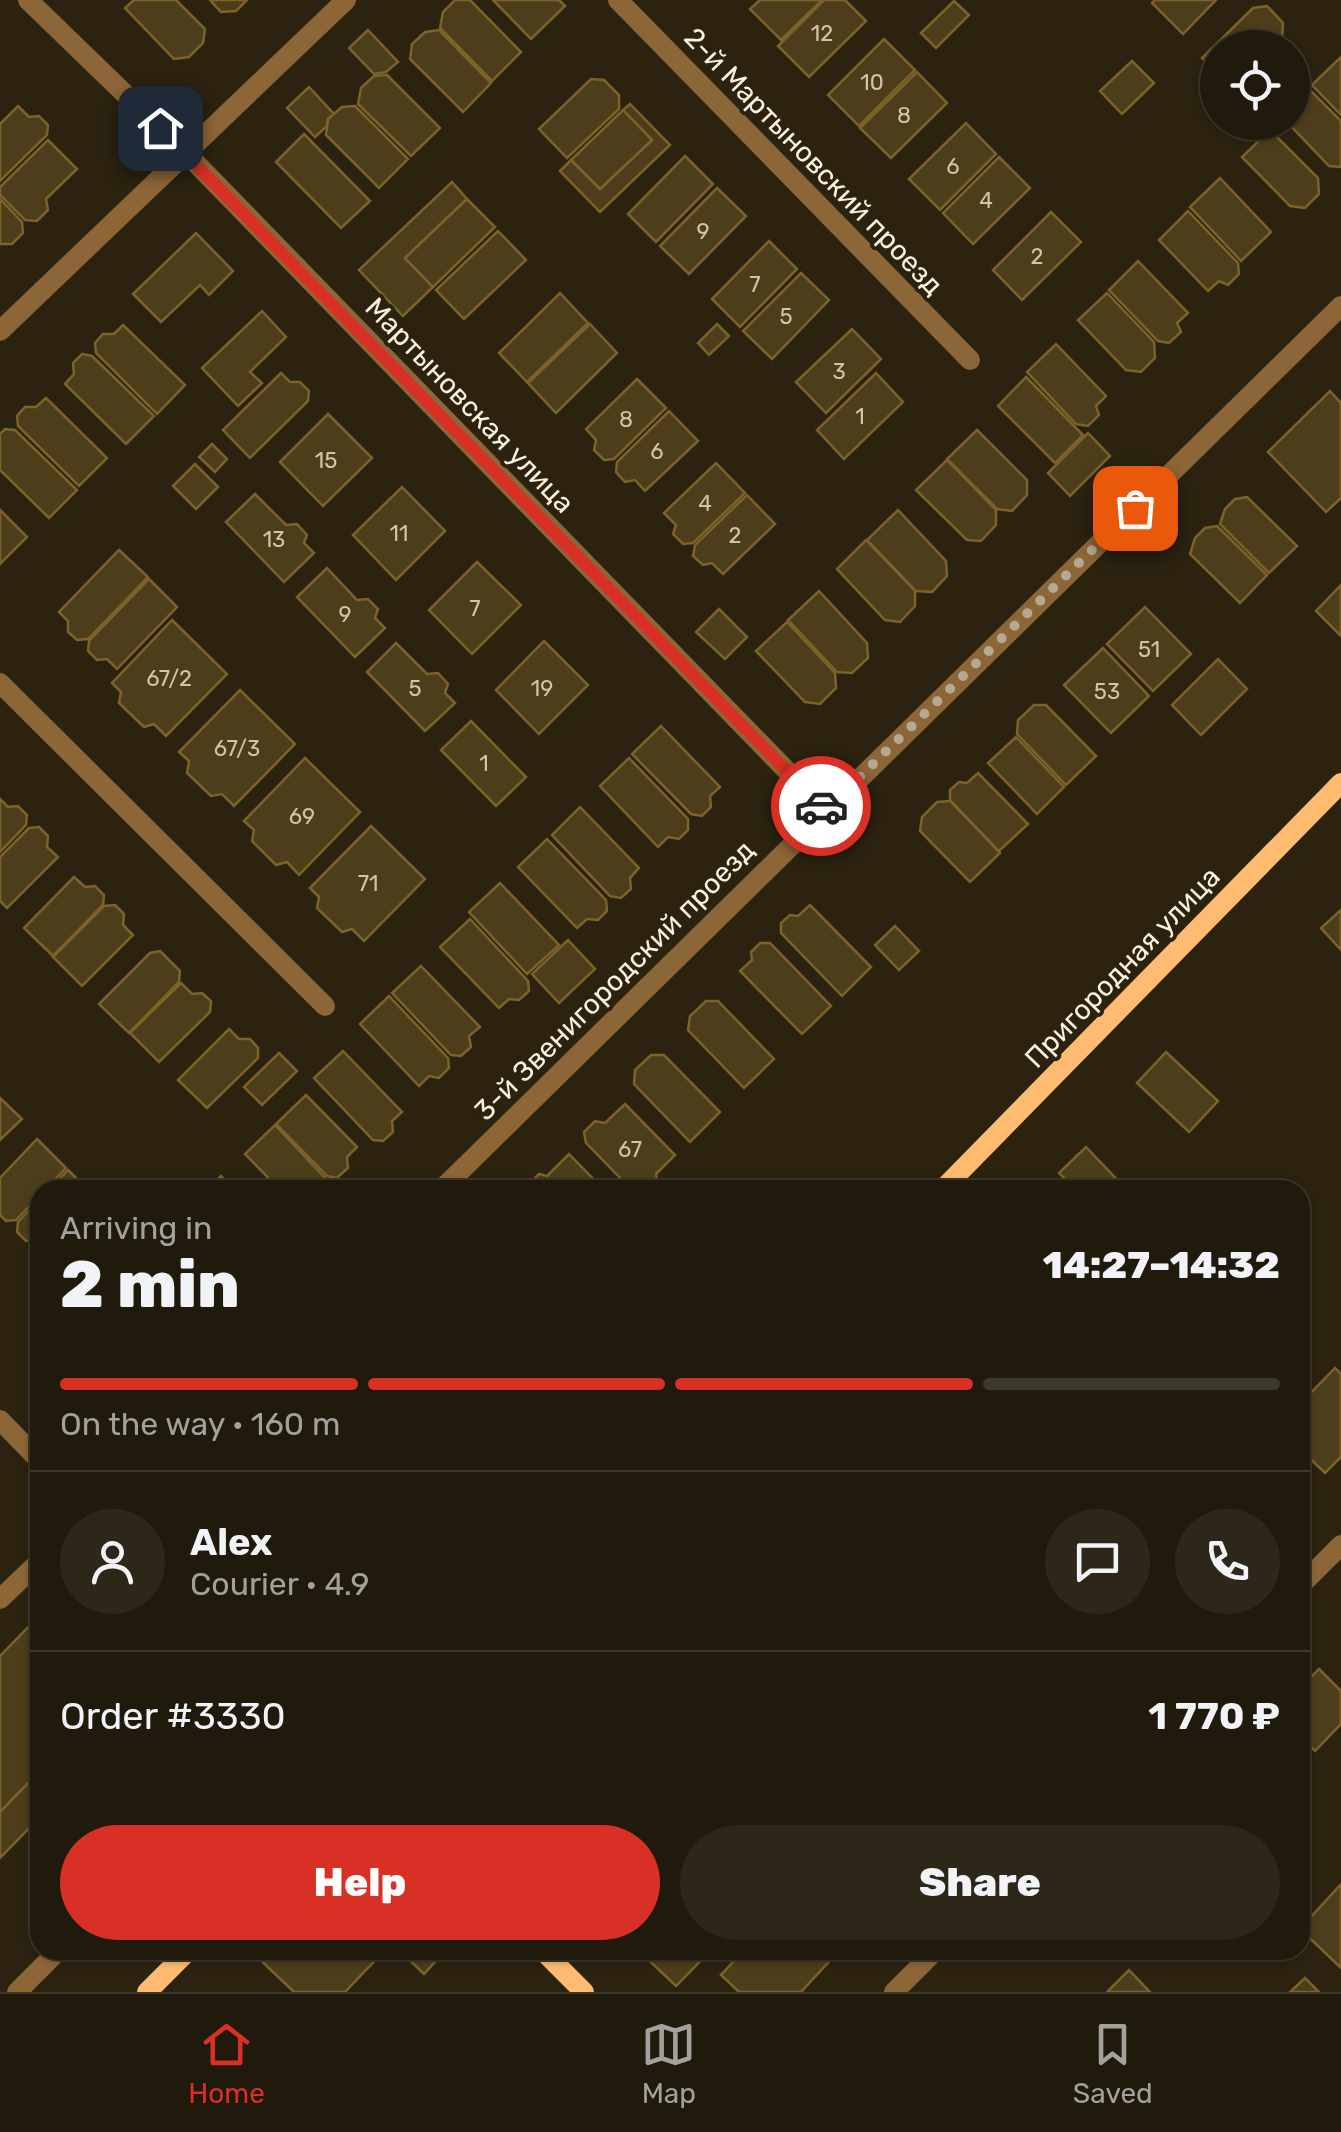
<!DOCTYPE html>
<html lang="en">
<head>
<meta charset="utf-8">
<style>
  body { margin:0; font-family:Rubik,sans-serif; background:#2d271a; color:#f1f3f6; height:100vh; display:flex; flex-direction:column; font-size:38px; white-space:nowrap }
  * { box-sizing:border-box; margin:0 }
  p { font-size:32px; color:#a2a19d }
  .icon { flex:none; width:55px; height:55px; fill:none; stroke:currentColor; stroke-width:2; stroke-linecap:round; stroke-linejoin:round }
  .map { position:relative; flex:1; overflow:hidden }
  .details { position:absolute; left:30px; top:1180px; width:1280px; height:780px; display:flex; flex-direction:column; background:#201a0c; border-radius:30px; box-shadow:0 2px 8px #0004,0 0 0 2px #3d382d }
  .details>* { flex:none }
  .buttons { position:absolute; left:1200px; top:30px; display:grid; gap:20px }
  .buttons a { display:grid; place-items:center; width:110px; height:110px; border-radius:50%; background:#201a0c; box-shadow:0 2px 8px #0004,0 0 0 2px #3d382d; font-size:50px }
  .pin { position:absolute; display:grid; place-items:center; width:85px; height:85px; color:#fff; margin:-42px; border-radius:20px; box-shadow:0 5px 15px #0006 }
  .courier { position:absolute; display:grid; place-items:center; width:100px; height:100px; margin:-50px; border:8px solid #d93025; border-radius:50%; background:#fff; color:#222; box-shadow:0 2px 12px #0007 }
  .headline em { font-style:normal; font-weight:800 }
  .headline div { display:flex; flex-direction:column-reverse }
  .headline { display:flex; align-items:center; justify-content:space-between; height:170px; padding:0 30px }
  h1 { font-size:65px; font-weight:800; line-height:75px }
  .bar { display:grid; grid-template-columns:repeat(4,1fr); gap:15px 10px; align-content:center; height:120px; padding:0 30px }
  .bar i { height:12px; border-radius:8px; background:#3d382d }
  .bar .on { background:#d93025 }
  .bar p { grid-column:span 4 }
  .line { display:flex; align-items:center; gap:25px; padding:0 30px; border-top:2px solid #3d382d }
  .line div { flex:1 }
  .round { display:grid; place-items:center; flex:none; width:105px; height:105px; border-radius:52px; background:#2d271a }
  .action { display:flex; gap:20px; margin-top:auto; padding:20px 30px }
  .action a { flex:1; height:115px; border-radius:60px; background:#d93025; color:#fff; font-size:40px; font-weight:800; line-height:115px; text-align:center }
  .action a+a { background:#2d271a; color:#f1f3f6 }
  .tab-bar { display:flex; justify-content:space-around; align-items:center; height:140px; border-top:2px solid #3d382d; background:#201a0c; font-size:28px; color:#a2a19d }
  .tab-bar a { display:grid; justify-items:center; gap:5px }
  .tab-bar .on { color:#d93025 }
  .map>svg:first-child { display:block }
</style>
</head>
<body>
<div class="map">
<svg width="1341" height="1992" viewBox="0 0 1341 1992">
  <rect width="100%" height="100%" fill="#2b2210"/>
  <g fill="#4d3e1b" stroke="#7b632b" stroke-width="2.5">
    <path d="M134 0H176L205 29 203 43 189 57 174 59 125 8Z"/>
    <path d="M210 0H247L236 11 221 12Z"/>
    <path d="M455 0H470L521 52 492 81 440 28 443 12Z"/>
    <path d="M493 0H559L565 6 531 39Z"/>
    <path d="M760 0H822L781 40 750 9Z"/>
    <path d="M824 0H845L866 21 809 77 778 46Z"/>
    <path d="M1155 0H1216L1183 34 1152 3Z"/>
    <path d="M954 1 969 15 936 48 921 33Z"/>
    <path d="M1267 6 1283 23 1282 39 1273 48H1218V74L1202 58 1253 8Z"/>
    <path d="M368 30 398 62 386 72 374 74 349 48Z"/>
    <path d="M439 30 491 83 463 112 410 59 412 44 425 32Z"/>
    <path d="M884 39 915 70 859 126 828 95Z"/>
    <path d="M1341 57V115L1312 85Z"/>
    <path d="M1132 61 1154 83 1122 114 1100 91Z"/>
    <path d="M917 72 947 103 891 158 860 128Z"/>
    <path d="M387 75 440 128 411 156 358 104 361 88 374 76Z"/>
    <path d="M591 79 604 80 619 95V109L567 158 539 129Z"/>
    <path d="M309 87 334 114 328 119 327 126 315 137 287 108Z"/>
    <path d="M1309 89 1341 121V167L1329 166 1287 122H1292V105Z"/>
    <path d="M630 104 670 145 600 212 560 171 571 160 600 189 652 140 623 110Z"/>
    <path d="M18 106 29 117 39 116 48 125 47 135 0 181V124Z"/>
    <path d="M355 106 408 159 379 188 326 135 328 119 342 107Z"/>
    <path d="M623 110 652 140 600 189 571 160Z"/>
    <path d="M966 123 996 154 940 210 909 179Z"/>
    <path d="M1270 130 1318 178 1319 194 1305 208 1290 206 1242 157Z"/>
    <path d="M304 134 370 201 341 228 276 162Z"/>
    <path d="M48 140 77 169 46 199 48 210 37 221 25 220 0 195V187Z"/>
    <path d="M685 156 713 184 656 242 628 214Z"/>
    <path d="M999 157 1030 188 973 244 943 213Z"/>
    <path d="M1220 178 1271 232 1241 261 1190 207Z"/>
    <path d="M452 182 467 199 405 258 433 287 403 316 359 270Z"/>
    <path d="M717 188 746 216 689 274 660 246Z"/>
    <path d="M0 199 22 222 23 233 12 244H0Z"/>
    <path d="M467 199 495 227 433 287 405 258Z"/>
    <path d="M1188 211 1238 263 1239 274 1228 285 1219 281 1208 291 1159 240Z"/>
    <path d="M1051 212 1081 242 1022 300 993 270Z"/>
    <path d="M498 231 526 260 464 319 436 290Z"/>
    <path d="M196 233 233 271 209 295 200 285 161 322 133 294Z"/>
    <path d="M769 241 797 269 740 327 712 299Z"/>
    <path d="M1138 261 1188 313 1177 323 1181 332 1169 343 1158 341 1109 290Z"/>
    <path d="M801 273 829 300 772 359 743 331Z"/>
    <path d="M560 293 588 323 527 382 499 353Z"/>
    <path d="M1107 293 1154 342 1155 358 1141 372 1126 370 1078 320Z"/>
    <path d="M262 311 286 337 250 372 262 383 238 406 202 368Z"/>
    <path d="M590 324 617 353 556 413 528 383Z"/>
    <path d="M717 324 729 336 709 355 698 343Z"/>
    <path d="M123 325 185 385 157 414 96 353 95 343 103 334H114Z"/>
    <path d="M852 329 881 359 826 413 796 382Z"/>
    <path d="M1056 344 1106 396 1096 406 1099 415 1088 426 1076 424 1027 372Z"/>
    <path d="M82 354 92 356 154 416 126 444 65 384 74 374 73 363Z"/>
    <path d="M281 373 290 382H300L309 391 308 401 250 458 223 430Z"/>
    <path d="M876 373 903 402 844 459 817 430Z"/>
    <path d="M1026 377 1083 435 1055 463 998 406Z"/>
    <path d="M637 379 666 408 614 459 604 460 594 450 596 440 586 429Z"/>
    <path d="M1330 391 1341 403V498L1326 512 1268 452Z"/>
    <path d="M46 398 107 458 79 486 18 426 17 416 25 407H36Z"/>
    <path d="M669 411 698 441 645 491 635 480 625 482 616 472 617 462Z"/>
    <path d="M328 414 372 458 323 506 280 462Z"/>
    <path d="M5 429 15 430 77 490 49 518 0 470V434Z"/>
    <path d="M977 430 1027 480V495L1012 511 997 509 947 459Z"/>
    <path d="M1088 433 1110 456 1070 496 1048 473Z"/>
    <path d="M212 444 227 459 215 472 199 457Z"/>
    <path d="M947 460 996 510V525L981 541 967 540 916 490Z"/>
    <path d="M716 463 745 493 693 543 683 544 673 534 676 525 664 513Z"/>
    <path d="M195 464 218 487 196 509 173 486Z"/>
    <path d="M402 487 445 531 396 580 353 535Z"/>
    <path d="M255 494 286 525 297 524 307 535 304 543 314 553 284 582 226 522Z"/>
    <path d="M747 495 775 524 723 574 712 563 703 565 693 556 695 545Z"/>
    <path d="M1247 497 1297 546 1269 573 1220 524 1225 509 1235 499Z"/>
    <path d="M0 510 27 537 0 564Z"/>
    <path d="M898 510 946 561 947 576 932 592 916 591 867 540Z"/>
    <path d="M1217 526 1267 575 1240 603 1190 554 1195 538 1205 528Z"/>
    <path d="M866 540 915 591V606L900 622 885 620 837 569Z"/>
    <path d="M119 550 148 577 88 639 77 640 68 632V621L59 612Z"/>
    <path d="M477 562 521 605 472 654 429 610Z"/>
    <path d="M327 568 357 600 368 599 378 609 375 618 385 628 355 657 297 597Z"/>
    <path d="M149 579 177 607 117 669 107 659 97 660 88 651 89 641Z"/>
    <path d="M1341 585V636L1316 611Z"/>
    <path d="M819 591 867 643 868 658 852 673 837 672 788 620Z"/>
    <path d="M1145 607 1191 654 1153 691 1107 644Z"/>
    <path d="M719 609 747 637 725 659 696 632Z"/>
    <path d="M172 620 227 674 166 736 154 724 144 727 119 703 121 692 112 683Z"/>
    <path d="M787 622 835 673 836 688 820 704 805 702 756 651Z"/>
    <path d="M544 641 588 685 539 734 496 690Z"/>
    <path d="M396 643 427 674 438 673 448 684 445 693 455 703 425 731 367 672Z"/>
    <path d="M1103 648 1149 696 1111 733 1064 685Z"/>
    <path d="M1218 659 1247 689 1201 735 1172 705Z"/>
    <path d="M240 690 295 744 234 806 222 794 211 796 187 773 189 761 179 752Z"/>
    <path d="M1034 705H1046L1096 756 1066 785 1017 734 1018 720Z"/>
    <path d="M471 721 526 777 496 806 441 750Z"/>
    <path d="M661 726 720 787 710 796 711 807 702 816 691 814 632 754Z"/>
    <path d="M1016 737 1064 787 1037 814 988 763Z"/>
    <path d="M305 758 360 812 299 875 287 862 276 865 252 841 254 830 244 821Z"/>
    <path d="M629 758 688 819V830L679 839 668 837 658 847 600 786Z"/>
    <path d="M978 773 1028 824 999 851 950 800V790L959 782 967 783Z"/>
    <path d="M0 799 8 807 18 806 27 815 26 825 0 852Z"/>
    <path d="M950 801 1000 853 970 882 920 831 922 817 937 802Z"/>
    <path d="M580 807 639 868 630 878 631 889 621 898 610 896 552 835Z"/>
    <path d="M371 826 425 879 364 941 352 929 342 932 317 908 319 897 310 888Z"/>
    <path d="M39 827 48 836 47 847 58 857 7 908 0 901V857L29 828Z"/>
    <path d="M547 839 606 900 607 911 598 920 587 919 577 928 518 867Z"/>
    <path d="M74 877 85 887 95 886 104 895 103 905 53 956 24 928Z"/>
    <path d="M500 883 559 945 527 974 469 912Z"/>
    <path d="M115 905 124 914 123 925 133 935 82 986 53 957 104 906Z"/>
    <path d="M810 905 871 967 842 996 781 933V923L790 915 798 916Z"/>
    <path d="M1341 910V950L1321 928Z"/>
    <path d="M470 919 528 981 529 991 519 1000 509 999 499 1008 440 947Z"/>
    <path d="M895 926 919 951 899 970 875 945Z"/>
    <path d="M568 940 595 969 559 1003 532 974Z"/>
    <path d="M760 943H770L831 1006 802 1034 740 971 752 960 751 952Z"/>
    <path d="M160 951 180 971 179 982 129 1033 99 1004 150 953Z"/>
    <path d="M421 966 480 1027 469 1036 471 1047 461 1056 451 1055 392 993Z"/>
    <path d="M181 983 192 994 202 993 211 1001 210 1012 159 1062 130 1033Z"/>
    <path d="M389 996 448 1058 449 1068 439 1078 429 1076 419 1086 360 1024Z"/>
    <path d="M706 1001H718L774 1059 744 1088 688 1030 690 1016Z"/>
    <path d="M229 1029 239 1039H250L258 1048V1058L207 1108 178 1080Z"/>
    <path d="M343 1051 402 1112 392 1121 393 1132 383 1141 373 1140 314 1078Z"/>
    <path d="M1166 1052 1218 1101 1189 1132 1137 1083Z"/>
    <path d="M279 1053 297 1071 262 1105 244 1087Z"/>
    <path d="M651 1055H664L720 1112 690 1142 634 1084 635 1070Z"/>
    <path d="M306 1095 357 1147 347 1157 348 1168 337 1178 327 1176 276 1124Z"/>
    <path d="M0 1098 22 1119 0 1140Z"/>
    <path d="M625 1104 675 1155 656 1174 658 1185 653 1190H632L586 1143 584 1132 595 1121 605 1123Z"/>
    <path d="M275 1125 325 1178 327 1188 325 1190H280L245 1154Z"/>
    <path d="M37 1139 66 1168 45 1190H40V1195L16 1220 6 1221 0 1215V1178Z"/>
    <path d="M1086 1147 1127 1190H1076L1059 1173Z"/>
    <path d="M569 1154 604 1190H529V1184L539 1174 547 1176Z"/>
    <path d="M68 1170 88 1190H49Z"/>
    <path d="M221 1176 234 1190H207Z"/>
    <path d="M40 1199V1244L36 1240 26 1241 17 1232 18 1222Z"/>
    <path d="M1335 1368 1341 1374V1457L1325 1473 1300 1449V1404Z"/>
    <path d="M40 1615V1771L0 1812V1656Z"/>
    <path d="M1319 1669 1341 1691V1724L1315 1751 1300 1736V1688Z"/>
    <path d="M40 1771V1817L0 1858V1812Z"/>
    <path d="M1341 1884V1968L1300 1929Z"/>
    <path d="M260 1950H385L345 1992H294L255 1955Z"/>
    <path d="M399 1950H446L424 1974Z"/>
    <path d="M638 1950H711L676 1986Z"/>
    <path d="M744 1950H832L836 1954 801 1992H739L721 1975Z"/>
    <path d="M1129 1970 1150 1992H1107Z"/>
    <path d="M1305 1978 1319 1992H1290Z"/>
  </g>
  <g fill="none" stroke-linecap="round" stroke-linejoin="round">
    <g stroke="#8d6638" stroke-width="20">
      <path d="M28 0 187 154 826 811"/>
      <path d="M618 0 970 360"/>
      <path d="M0 331 346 0"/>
      <path d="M0 683 325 1006"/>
      <path d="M441 1190 1341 306"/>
      <path d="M0 1420 40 1461"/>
      <path d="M1300 1586 1341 1545"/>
      <path d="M0 1599 40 1561"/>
      <path d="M17 1992 59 1950"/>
      <path d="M894 1992 936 1950"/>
    </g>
    <g stroke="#ffbc71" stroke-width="20">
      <path d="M942 1190 1341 783"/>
      <path d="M542 1950 584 1992"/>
      <path d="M147 1992 189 1950"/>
    </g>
  </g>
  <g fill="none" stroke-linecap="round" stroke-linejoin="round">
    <path stroke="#b5a993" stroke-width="10" stroke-dasharray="0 18" d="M821 806 826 810 1135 508"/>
    <path stroke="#d93025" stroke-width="12" d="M160 128 821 806"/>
  </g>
  <g text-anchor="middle" stroke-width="8" stroke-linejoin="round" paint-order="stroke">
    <g font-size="22" fill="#d2c4aa">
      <text x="822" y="41">12</text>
      <text x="872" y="90">10</text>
      <text x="904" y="123">8</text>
      <text x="953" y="174">6</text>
      <text x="986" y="208">4</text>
      <text x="703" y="239">9</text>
      <text x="1037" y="264">2</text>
      <text x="755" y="292">7</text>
      <text x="786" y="324">5</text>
      <text x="839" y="379">3</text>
      <text x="860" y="424">1</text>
      <text x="626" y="427">8</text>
      <text x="657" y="459">6</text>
      <text x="326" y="468">15</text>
      <text x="705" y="511">4</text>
      <text x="399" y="541">11</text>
      <text x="735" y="543">2</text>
      <text x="274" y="547">13</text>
      <text x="475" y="616">7</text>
      <text x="345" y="622">9</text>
      <text x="1149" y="657">51</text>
      <text x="169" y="686">67/2</text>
      <text x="415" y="696">5</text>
      <text x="542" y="696">19</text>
      <text x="1107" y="699">53</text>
      <text x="237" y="756">67/3</text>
      <text x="484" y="771">1</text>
      <text x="302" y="824">69</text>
      <text x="368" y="891">71</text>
      <text x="630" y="1157">67</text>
    </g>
    <g font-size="28" fill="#fff1da" stroke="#2b2210">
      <text transform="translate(814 161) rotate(46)" y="10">2-й Мартыновский проезд</text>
      <text transform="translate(470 405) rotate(46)" y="10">Мартыновская улица</text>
      <text transform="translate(1122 967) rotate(-46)" y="10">Пригородная улица</text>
      <text transform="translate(614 980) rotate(-45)" y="10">3-й Звенигородский проезд</text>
    </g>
  </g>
</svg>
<div class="buttons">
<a><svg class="icon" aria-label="locate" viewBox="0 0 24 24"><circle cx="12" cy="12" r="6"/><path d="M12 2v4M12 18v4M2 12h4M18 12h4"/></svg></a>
</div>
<div class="pin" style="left:1135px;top:508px;background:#ea580c"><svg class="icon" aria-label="bag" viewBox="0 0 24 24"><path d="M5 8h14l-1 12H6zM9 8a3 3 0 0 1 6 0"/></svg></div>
<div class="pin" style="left:160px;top:128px;background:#1f2937"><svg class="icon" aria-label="home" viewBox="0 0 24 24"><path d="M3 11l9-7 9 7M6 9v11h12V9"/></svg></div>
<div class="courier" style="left:821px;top:806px"><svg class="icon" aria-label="car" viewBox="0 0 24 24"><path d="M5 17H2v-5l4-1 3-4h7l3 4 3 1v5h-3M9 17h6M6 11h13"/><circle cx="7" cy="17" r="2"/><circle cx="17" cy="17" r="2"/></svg></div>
<section class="details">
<div class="headline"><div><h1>2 min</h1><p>Arriving in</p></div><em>14:27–14:32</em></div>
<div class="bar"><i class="on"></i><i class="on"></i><i class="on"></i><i></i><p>On the way · 160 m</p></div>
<div class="line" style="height:180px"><a class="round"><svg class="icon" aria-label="person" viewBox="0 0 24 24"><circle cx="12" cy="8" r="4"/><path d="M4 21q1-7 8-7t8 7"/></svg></a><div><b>Alex</b><p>Courier · 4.9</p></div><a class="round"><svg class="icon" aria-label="chat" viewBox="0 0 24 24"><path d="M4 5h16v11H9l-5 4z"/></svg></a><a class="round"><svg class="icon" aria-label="phone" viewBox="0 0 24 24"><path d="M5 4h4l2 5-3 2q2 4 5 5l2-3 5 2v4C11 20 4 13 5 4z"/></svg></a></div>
<div class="line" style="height:130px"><div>Order #3330</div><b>1 770 ₽</b></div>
<div class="action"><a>Help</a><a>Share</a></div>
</section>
</div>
<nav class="tab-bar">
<a class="on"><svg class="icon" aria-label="home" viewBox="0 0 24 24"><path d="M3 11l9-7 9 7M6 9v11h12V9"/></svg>Home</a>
<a><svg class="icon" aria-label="map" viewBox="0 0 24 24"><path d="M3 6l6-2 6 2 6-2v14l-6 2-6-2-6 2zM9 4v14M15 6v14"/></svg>Map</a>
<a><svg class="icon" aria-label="saved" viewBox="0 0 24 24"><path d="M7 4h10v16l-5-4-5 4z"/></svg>Saved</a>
</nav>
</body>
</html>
